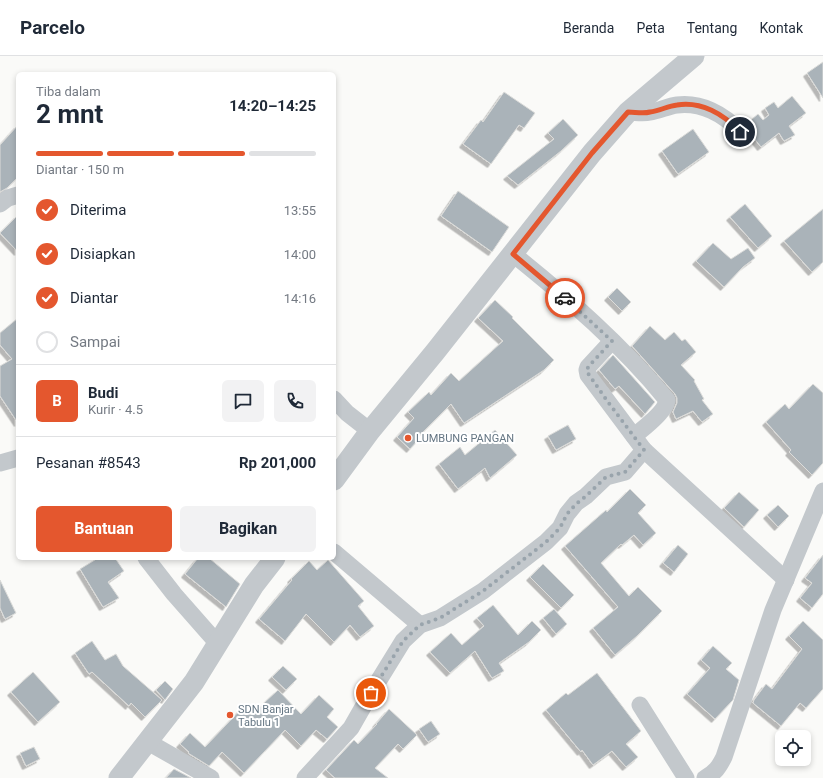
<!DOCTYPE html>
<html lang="id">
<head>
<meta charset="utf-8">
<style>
  body { margin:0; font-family:Roboto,sans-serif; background:#f2f2f3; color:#1f2937; height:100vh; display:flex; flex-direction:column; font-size:15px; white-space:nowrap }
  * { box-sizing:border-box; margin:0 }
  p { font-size:13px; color:#747a83 }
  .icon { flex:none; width:22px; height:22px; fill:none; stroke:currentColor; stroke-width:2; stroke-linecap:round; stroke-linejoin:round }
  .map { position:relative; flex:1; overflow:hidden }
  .details { position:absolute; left:16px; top:16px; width:320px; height:488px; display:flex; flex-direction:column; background:#fff; border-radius:6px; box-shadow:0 2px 6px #0003 }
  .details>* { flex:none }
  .controls { position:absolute; left:775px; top:674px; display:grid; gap:8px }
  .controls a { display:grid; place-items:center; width:36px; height:36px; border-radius:6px; background:#fff; box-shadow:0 2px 6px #0003; font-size:20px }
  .pin { position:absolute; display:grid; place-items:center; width:34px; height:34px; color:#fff; margin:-17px; border:2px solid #fff; border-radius:50%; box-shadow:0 1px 4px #0007 }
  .courier { position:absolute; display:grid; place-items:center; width:40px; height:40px; margin:-20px; border:3px solid #e4572e; border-radius:50%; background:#fff; color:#222; box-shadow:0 1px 5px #0007 }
  .summary em { font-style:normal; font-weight:700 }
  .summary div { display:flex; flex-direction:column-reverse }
  .summary { display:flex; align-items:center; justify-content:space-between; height:68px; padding:0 20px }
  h1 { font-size:26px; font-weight:700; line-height:30px }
  .bar { display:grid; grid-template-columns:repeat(4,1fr); gap:6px 4px; align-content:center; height:48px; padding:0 20px }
  .bar i { height:5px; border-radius:3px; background:#e0e1e3 }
  .bar .current { background:#e4572e }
  .bar p { grid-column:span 4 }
  .line { display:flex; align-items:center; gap:10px; padding:0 20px; border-top:1px solid #e0e1e3 }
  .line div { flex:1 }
  .round { display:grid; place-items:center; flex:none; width:42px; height:42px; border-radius:6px; background:#f2f2f3 }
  ol { padding:0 20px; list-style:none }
  li { display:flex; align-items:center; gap:12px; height:44px }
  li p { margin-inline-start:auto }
  li .icon { padding:4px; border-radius:50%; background:#e4572e; color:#fff; stroke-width:4 }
  li:last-child { color:#747a83 }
  li i { width:22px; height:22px; border:2px solid #e0e1e3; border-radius:50% }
  .button { display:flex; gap:8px; margin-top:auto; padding:8px 20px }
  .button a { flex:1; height:46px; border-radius:6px; background:#e4572e; color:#fff; font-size:16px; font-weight:700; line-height:46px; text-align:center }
  .button a+a { background:#f2f2f3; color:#1f2937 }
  header { display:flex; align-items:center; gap:24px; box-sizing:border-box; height:56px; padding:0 20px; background:#fff; border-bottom:1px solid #e0e1e3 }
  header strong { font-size:19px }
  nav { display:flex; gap:22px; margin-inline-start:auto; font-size:14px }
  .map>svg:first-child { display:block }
</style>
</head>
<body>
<header>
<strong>Parcelo</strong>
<nav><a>Beranda</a><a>Peta</a><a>Tentang</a><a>Kontak</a></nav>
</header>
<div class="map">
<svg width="823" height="722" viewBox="0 0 823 722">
  <defs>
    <filter id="shadow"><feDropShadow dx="-3.5" dy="3.5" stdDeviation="0" flood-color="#0004"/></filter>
  </defs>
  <rect width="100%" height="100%" fill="#fafaf8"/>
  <g fill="#aab3b9" stroke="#dcdcda" filter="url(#shadow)">
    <path d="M823 6V42L807 17Z"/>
    <path d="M504 36 535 57 524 72 519 69 491 108 463 88 481 64 483 66Z"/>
    <path d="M792 40 806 57 789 70 795 79 784 85 779 77 761 91 750 77V73L746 68 758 58 763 64 769 59 765 52 774 46 778 52Z"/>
    <path d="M563 63 578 79 561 95 518 129 507 120 554 83 548 77Z"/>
    <path d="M18 69V121L7 132 0 136V89Z"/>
    <path d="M693 73 709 96 678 118 662 95Z"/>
    <path d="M458 135 509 171 492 196 441 160Z"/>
    <path d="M745 148 772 180 758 192 730 161Z"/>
    <path d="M823 153V206L812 216 784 185Z"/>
    <path d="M18 159V196L0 177Z"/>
    <path d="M713 187 731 203 748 192 755 202 743 211 724 231 696 205Z"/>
    <path d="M617 232 631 246 622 255 608 241Z"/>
    <path d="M495 244 513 261 512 262 554 304 544 314 464 367 451 348 417 382 419 383 410 393 397 381 414 362 408 356 429 336 431 339 451 317 459 325 503 285 478 262Z"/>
    <path d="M18 262V367L0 340V310L12 303 0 289V277Z"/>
    <path d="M650 270 665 284 674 276 682 285 685 283 696 296 681 309 695 324 694 325 704 343 702 344 713 358 702 366 693 355 676 363 673 356 677 347V342L675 338 632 290Z"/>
    <path d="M613 299 655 346 645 358 619 330 615 333 599 314Z"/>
    <path d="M813 328 823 337V407L812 419 789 396 791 394 766 366 785 348 789 353Z"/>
    <path d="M568 369 576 383 556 394 548 380Z"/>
    <path d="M495 374 517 399 490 422 485 412 458 433 439 408 460 391 465 399Z"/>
    <path d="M630 433 646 449 638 457 656 477 643 489 634 479 622 489 621 488 601 507 629 540 638 531 662 555 637 580 615 599 593 572 618 551 565 490 606 454 607 456Z"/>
    <path d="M739 436 759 454 744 471 724 452Z"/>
    <path d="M778 449 789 460 778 471 767 459Z"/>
    <path d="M678 489 688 498 674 516 663 507Z"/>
    <path d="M823 499V538L812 552 800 542 812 527 805 522Z"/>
    <path d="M98 502H115L124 515 108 526 119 542 103 551 80 513Z"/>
    <path d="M198 502H209L240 528 226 551 185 518Z"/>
    <path d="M328 504 364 545 358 550 374 570 360 581 350 569 334 586 306 558 285 585 259 563 292 524 291 523 309 505 317 514Z"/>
    <path d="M543 508 574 539 561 552 530 521Z"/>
    <path d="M0 524 16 557 5 563 0 552Z"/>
    <path d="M493 549 518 579 532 565 541 574 529 586 499 607 504 615 492 622 475 595 450 617 430 596 451 577 462 589 484 570 477 562Z"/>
    <path d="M554 553 567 568 556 578 543 562Z"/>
    <path d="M803 565 823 584V633L806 652 800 647 781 670 753 647 754 644 766 628 772 633 802 593 789 580Z"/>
    <path d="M92 585 105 604 116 598 123 610 162 644 145 661 131 647 129 650 92 616 89 618 75 597Z"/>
    <path d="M713 590 732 607 726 613 739 624 733 644 715 663 687 638 710 612 701 604Z"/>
    <path d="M283 610 297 623 286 634 272 621Z"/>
    <path d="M33 616 60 646 38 666 11 636Z"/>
    <path d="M597 617 641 675 626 688 638 701 626 711 612 695 593 709 582 694 581 696 546 654 566 637 568 639Z"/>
    <path d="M165 625 173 633 165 644 156 634Z"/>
    <path d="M278 634 301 658 319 639 334 653 327 661 338 671 327 683 316 674 301 690 285 674 244 717 222 696 209 710 188 697 189 696 180 688 190 677 205 691 243 651 251 659Z"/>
    <path d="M389 653 417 679 403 693 398 688 375 712 388 722H335L326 714 354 684 358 688 377 668H376Z"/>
    <path d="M431 665 440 678 428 686 419 673Z"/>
    <path d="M34 691 40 703 26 710 20 697Z"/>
    <path d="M174 713 191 722H166Z"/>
  </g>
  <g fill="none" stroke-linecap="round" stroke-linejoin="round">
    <g stroke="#c3c8cc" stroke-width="17">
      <path d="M628 56C635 56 643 58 650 56 659 55 668 50 677 49 701 46 724 58 740 76"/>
      <path d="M0 148 8 142 18 139"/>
      <path d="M513 198C568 242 622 289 667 344 666 355 643 373 634 380"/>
      <path d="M612 285 588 311 587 314 588 319 644 394 786 524"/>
      <path d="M334 343 347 357 370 375"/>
      <path d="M0 407 18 402"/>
      <path d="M334 496 420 569"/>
      <path d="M146 502 174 538 218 588"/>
      <path d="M640 649 686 722"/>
      <path d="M148 686 211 722"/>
      <path d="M305 722 351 672 371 637 403 585 420 569 440 562 483 535 546 486 560 472 567 458 576 447 586 440 606 421 625 416 644 394"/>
      <path d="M705 722C715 717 719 711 724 701L773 554 823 435"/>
    </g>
    <g stroke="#c3c8cc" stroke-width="21">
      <path d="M334 424 370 375 435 296 592 97 628 56 694 0"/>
      <path d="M119 722 194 626 254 529 275 502"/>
    </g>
  </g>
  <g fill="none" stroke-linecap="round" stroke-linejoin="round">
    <path stroke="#99a4ac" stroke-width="4" stroke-dasharray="0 7.2" d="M371 637 403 585 420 569 440 562 483 535 546 486 560 472 567 458 576 448 586 440 606 421 625 416 644 394 608 346 587 316 588 311 612 285 565 242"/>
    <path stroke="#e4572e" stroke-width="5" d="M565 242 513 198 592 97 628 56C635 56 643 58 650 56 659 55 668 50 677 49 701 45 724 58 740 76"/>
  </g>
  <g fill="#e4572e" stroke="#fff" stroke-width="1.5">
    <circle cx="408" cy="382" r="4"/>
    <circle cx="230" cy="659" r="4"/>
  </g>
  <g text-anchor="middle" stroke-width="4" stroke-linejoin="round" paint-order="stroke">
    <g font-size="11" fill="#657683" stroke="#fff" text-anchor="start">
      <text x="416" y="386">LUMBUNG PANGAN</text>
      <text x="238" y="657">SDN Banjar<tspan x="238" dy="13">Tabulu 1</tspan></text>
    </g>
  </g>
</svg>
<div class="controls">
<a><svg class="icon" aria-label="locate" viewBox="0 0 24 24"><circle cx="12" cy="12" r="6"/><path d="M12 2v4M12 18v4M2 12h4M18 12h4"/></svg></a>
</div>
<div class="pin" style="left:371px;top:637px;background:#ea580c"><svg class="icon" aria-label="bag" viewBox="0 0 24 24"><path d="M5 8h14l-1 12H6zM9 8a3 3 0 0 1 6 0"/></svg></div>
<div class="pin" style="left:740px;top:76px;background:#1f2937"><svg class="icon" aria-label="home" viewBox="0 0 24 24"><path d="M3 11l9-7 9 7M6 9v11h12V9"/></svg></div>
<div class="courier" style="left:565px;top:242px"><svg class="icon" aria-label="car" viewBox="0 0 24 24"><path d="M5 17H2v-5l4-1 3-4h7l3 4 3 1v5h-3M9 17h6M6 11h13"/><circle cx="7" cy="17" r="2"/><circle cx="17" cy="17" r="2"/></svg></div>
<section class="details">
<div class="summary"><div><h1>2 mnt</h1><p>Tiba dalam</p></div><em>14:20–14:25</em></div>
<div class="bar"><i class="current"></i><i class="current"></i><i class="current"></i><i></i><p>Diantar · 150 m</p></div>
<ol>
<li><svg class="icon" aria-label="check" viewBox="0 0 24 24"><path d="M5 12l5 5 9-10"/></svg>Diterima<p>13:55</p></li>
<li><svg class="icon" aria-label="check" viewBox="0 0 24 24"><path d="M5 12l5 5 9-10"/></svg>Disiapkan<p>14:00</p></li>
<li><svg class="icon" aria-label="check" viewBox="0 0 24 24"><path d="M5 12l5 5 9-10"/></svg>Diantar<p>14:16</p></li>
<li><i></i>Sampai</li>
</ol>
<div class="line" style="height:72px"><b class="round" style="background:#e4572e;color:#fff">B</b><div><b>Budi</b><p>Kurir · 4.5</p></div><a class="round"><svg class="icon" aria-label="chat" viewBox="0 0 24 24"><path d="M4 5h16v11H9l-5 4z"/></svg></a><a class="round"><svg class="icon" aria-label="phone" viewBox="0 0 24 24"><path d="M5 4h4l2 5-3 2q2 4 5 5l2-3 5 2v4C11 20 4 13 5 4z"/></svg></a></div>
<div class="line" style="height:52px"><div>Pesanan #8543</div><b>Rp 201,000</b></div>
<div class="button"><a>Bantuan</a><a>Bagikan</a></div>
</section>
</div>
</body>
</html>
